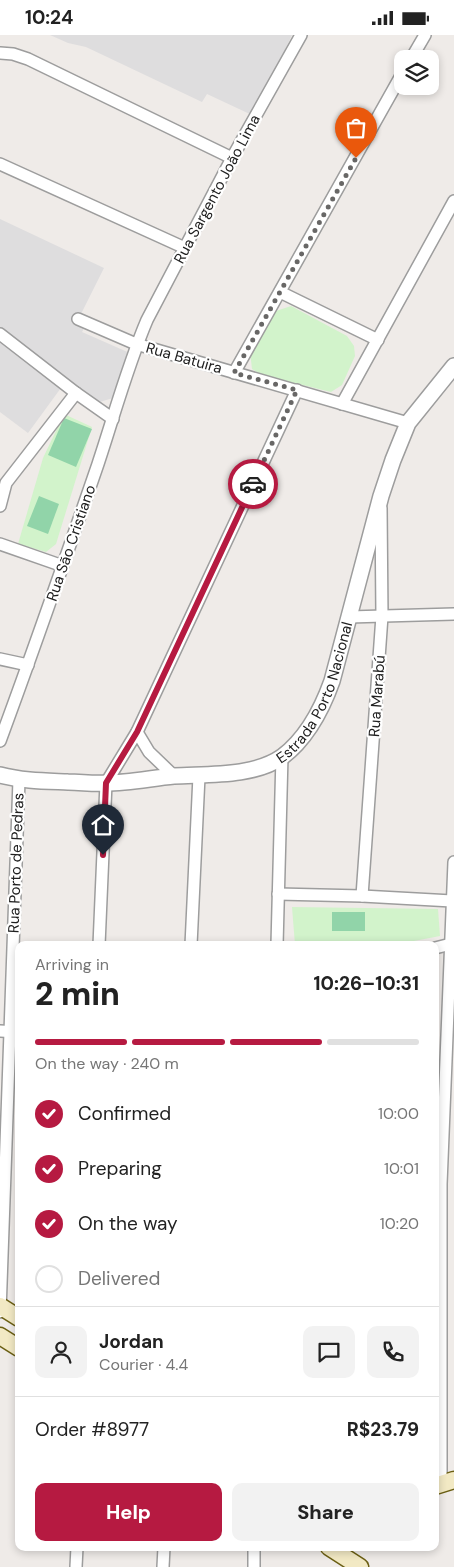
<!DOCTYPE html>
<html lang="en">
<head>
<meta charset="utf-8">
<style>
  body { margin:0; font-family:"DM Sans",sans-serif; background:#f2f2f2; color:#222; height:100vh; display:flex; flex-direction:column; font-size:19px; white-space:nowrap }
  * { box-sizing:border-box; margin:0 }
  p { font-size:16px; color:#767676 }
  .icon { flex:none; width:28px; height:28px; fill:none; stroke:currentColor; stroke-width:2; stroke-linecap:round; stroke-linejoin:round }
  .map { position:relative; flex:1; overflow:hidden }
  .drawer { position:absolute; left:15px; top:906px; width:424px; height:610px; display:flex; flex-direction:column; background:#fff; border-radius:10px; box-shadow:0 2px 8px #0003 }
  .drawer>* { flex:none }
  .fabs { position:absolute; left:394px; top:15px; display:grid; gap:10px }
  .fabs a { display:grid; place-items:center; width:45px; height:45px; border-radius:10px; background:#fff; box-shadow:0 2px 8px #0003; font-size:25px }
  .pin { position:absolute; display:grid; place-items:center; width:42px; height:42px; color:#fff; margin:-51px -21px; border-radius:50% 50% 50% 0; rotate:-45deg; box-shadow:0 0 5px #0007 }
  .pin .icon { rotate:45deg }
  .courier { position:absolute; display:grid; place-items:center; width:50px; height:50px; margin:-25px; border:4px solid #b61a41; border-radius:50%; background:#fff; color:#222; box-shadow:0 1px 6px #0007 }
  .summary em { font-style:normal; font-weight:800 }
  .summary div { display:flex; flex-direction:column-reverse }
  .summary { display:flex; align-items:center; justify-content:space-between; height:85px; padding:0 20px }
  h1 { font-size:32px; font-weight:800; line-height:38px }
  .bar { display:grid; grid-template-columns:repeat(4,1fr); gap:8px 5px; align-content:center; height:60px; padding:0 20px }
  .bar i { height:6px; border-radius:4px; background:#e0e0e0 }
  .bar .selected { background:#b61a41 }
  .bar p { grid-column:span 4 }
  .line { display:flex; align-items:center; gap:12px; padding:0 20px; border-top:1px solid #e0e0e0 }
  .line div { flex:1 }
  .round { display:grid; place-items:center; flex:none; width:52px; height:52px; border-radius:10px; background:#f2f2f2 }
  ol { padding:0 20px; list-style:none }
  li { display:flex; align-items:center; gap:15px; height:55px }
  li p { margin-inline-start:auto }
  li .icon { padding:5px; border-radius:50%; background:#b61a41; color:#fff; stroke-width:4 }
  li:last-child { color:#767676 }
  li i { width:28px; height:28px; border:2px solid #e0e0e0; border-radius:50% }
  .action { display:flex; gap:10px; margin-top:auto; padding:10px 20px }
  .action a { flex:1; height:58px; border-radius:10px; background:#b61a41; color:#fff; font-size:20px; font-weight:800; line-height:58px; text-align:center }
  .action a+a { background:#f2f2f2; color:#222 }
  .status { display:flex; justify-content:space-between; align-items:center; height:35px; padding:0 25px; background:#fff; direction:ltr }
  .status svg { height:14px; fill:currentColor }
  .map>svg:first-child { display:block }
</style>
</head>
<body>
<div class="status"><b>10:24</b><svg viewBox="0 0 49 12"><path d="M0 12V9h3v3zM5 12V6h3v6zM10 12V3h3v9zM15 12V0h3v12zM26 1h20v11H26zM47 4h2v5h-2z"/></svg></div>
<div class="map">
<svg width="454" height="1532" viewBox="0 0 454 1532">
  <rect width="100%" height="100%" fill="#efebe8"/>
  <g fill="#deddde">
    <path d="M50 0H292L254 81 207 59 202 67 86 12 68 8Z"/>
    <path d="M0 184 104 233 81 279 89 284 82 297 132 319 113 363 93 369 66 346 28 398 0 377Z"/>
  </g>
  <g fill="#d2f3cb">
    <path d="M291 271 347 301 354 311 355 321 342 350 331 357 262 340 252 334 250 317 273 277Z"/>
    <path d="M64 379 92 392 56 509 46 517 18 509 43 423Z"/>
    <path d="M292 872 438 874 440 901 393 910H295Z"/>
  </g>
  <g fill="#91d4a9">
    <path d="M64 383 92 394 76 432 48 420Z"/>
    <path d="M39 461 59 469 48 499 27 491Z"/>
    <rect x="332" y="877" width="33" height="19"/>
  </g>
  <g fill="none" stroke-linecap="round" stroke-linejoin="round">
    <defs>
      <g id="minor">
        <path d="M0 18 13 19 28 24 232 123"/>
        <path d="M411 24 425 0"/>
        <path d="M0 129 185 213"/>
        <path d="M280 257 378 305"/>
        <path d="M78 284 136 309 408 388"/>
        <path d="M0 299 76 358 113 384"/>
        <path d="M234 338 402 39"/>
        <path d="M342 369 454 166"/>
        <path d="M0 471 6 448 76 358"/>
        <path d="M0 509 63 531"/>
        <path d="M349 582 454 579"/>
        <path d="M0 624 28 630"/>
        <path d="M137 697 149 717 174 741"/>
        <path d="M0 706C34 614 66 522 98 429 114 381 127 332 147 285L232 123 301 0"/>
        <path d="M278 859 362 861 452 866"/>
        <path d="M362 861 382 581 381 473"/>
        <path d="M99 910 106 748 137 697 297 355"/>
        <path d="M191 910 199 741"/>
        <path d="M277 910 282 721"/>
        <path d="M435 913 451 909"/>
        <path d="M0 996 19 997"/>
        <path d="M0 1277 19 745"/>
        <path d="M441 1449V1149L454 827"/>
        <path d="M76 1532 77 1512"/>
        <path d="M163 1532 164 1512"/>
        <path d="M254 1532V1512"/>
      </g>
      <g id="tertiary">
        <path id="s1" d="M0 740C23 746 45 746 68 747 81 747 93 749 106 748 129 748 152 743 174 741 208 739 253 742 282 722 306 704 322 674 332 646L381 461 393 425 408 388 454 331"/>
      </g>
      <g id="secondary">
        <path d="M0 1271 19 1283"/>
        <path d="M0 1301 19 1313"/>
        <path d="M435 1451 454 1445"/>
        <path d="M329 1512 360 1532"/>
      </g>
    </defs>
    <use href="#minor" stroke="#9d9d9d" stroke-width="14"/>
    <use href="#tertiary" stroke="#9d9d9d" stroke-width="18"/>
    <use href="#secondary" stroke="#6b5f13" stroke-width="19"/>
    <use href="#minor" stroke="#fff" stroke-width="11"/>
    <use href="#tertiary" stroke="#fff" stroke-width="15"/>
    <use href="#secondary" stroke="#f2e9c4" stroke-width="16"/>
  </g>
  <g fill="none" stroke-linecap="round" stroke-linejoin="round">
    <path stroke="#686766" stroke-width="5" stroke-dasharray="0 9" d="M253 449 297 355 234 338 356 123"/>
    <path stroke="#b61a41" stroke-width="6" d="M103 820 106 748 137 697 253 449"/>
  </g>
  <g text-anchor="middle" stroke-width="4.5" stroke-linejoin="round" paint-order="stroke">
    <g font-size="15" fill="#202020" stroke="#fff">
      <text transform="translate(217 154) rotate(-62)" y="5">Rua Sargento João Lima</text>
      <text transform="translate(184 323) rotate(16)" y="5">Rua Batuira</text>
      <text transform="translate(71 508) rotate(-71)" y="5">Rua São Cristiano</text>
      <text dy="5" stroke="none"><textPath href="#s1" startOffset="360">Estrada Porto Nacional</textPath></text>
      <text transform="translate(377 661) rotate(-86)" y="5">Rua Marabú</text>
      <text transform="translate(16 828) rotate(-88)" y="5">Rua Porto de Pedras</text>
    </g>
  </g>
</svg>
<div class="fabs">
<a><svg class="icon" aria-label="layers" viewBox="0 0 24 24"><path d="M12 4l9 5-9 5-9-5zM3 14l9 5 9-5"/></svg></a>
</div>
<div class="pin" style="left:356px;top:123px;background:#ea580c"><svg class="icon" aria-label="bag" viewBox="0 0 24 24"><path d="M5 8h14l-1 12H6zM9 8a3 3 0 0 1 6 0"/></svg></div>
<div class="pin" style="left:103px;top:820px;background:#1f2937"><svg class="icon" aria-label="home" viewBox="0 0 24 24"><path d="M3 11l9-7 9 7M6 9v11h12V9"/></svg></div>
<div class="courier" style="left:253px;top:449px"><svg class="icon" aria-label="car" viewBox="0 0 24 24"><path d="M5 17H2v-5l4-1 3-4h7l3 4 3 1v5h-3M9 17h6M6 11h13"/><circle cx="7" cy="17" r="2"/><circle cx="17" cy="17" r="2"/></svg></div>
<section class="drawer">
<div class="summary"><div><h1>2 min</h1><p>Arriving in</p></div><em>10:26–10:31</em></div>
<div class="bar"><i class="selected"></i><i class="selected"></i><i class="selected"></i><i></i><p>On the way · 240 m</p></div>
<ol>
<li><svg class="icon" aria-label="check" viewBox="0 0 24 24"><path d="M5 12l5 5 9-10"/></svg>Confirmed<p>10:00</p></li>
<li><svg class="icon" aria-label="check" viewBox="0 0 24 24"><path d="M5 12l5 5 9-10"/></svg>Preparing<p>10:01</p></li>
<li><svg class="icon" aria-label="check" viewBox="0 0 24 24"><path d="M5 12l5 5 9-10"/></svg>On the way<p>10:20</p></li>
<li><i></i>Delivered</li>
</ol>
<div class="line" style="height:90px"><a class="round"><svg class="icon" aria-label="person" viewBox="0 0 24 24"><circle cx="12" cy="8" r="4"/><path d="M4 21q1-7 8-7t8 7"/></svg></a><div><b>Jordan</b><p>Courier · 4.4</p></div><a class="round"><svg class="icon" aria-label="chat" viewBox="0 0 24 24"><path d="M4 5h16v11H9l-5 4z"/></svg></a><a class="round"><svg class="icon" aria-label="phone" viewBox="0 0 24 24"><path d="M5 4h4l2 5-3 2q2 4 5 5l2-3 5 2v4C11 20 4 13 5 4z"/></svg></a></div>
<div class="line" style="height:65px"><div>Order #8977</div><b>R$23.79</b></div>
<div class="action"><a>Help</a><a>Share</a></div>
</section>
</div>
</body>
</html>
